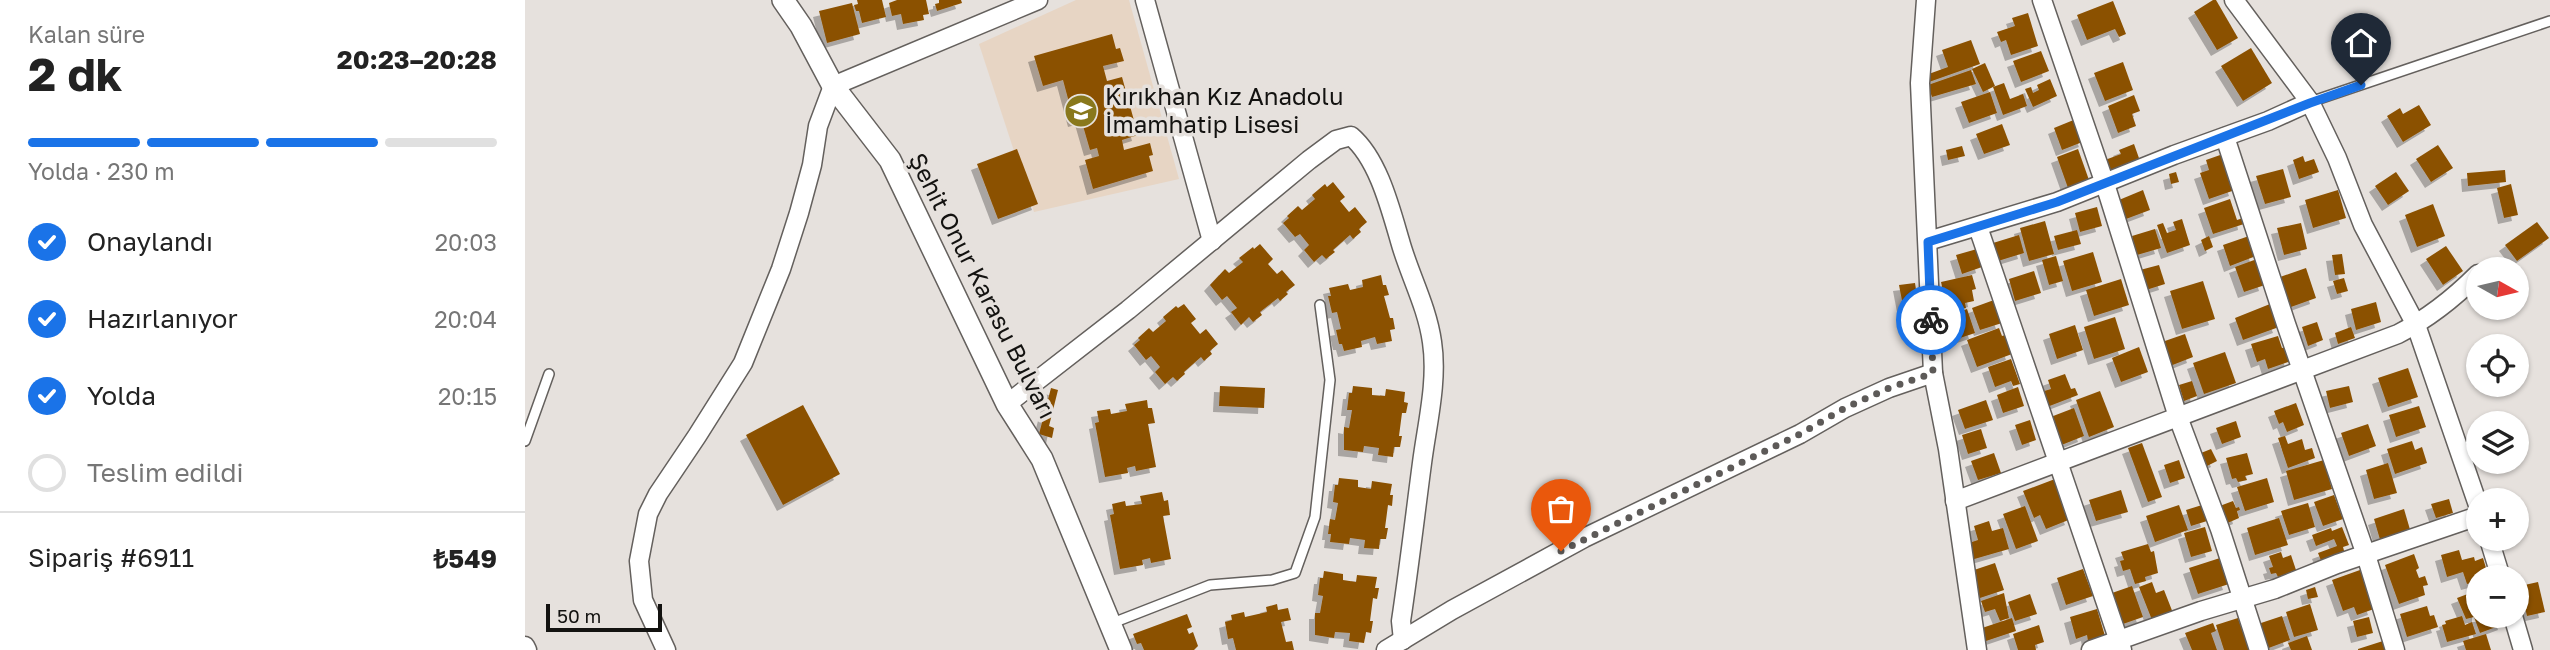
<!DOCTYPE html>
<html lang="tr">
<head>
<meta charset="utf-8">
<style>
  body { margin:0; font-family:"Golos Text",sans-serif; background:#f6f6f6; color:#222; height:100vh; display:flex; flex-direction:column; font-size:26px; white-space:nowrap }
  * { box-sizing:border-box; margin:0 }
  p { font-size:23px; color:#767676 }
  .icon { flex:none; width:38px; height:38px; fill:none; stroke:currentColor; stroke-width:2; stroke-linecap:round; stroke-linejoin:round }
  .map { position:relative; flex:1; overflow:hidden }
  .details { display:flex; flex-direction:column; background:#fff; width:525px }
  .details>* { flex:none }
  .needle { width:46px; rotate:98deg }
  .buttons { position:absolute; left:1941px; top:257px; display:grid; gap:14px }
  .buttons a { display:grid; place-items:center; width:63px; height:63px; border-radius:50%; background:#fff; box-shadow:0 2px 5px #0004; font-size:35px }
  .scale { position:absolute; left:21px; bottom:18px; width:116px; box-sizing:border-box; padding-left:7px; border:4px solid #131210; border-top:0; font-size:19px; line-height:24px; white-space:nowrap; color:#131210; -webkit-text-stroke:5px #e6e1dd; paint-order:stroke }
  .pin { position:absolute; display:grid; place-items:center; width:60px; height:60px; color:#fff; margin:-72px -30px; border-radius:50% 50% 50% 0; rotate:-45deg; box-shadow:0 0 7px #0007 }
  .pin .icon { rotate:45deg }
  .courier { position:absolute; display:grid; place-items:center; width:70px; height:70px; margin:-35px; border:5px solid #1a73e8; border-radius:50%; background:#fff; color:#222; box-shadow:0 2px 9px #0007 }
  .headline em { font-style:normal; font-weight:700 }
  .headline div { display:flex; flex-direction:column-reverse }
  .headline { display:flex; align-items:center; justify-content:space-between; height:119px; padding:0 28px }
  h1 { font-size:46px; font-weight:700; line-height:52px }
  .bar { display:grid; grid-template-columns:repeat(4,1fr); gap:10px 7px; align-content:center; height:84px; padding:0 28px }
  .bar i { height:9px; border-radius:5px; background:#e0e0e0 }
  .bar .current { background:#1a73e8 }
  .bar p { grid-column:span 4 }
  .line { display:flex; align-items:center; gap:18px; padding:0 28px; border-top:2px solid #e0e0e0 }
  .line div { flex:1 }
  ol { padding:0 28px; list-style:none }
  li { display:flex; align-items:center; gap:21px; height:77px }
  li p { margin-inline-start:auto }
  li .icon { padding:7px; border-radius:50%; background:#1a73e8; color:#fff; stroke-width:4 }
  li:last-child { color:#767676 }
  li i { width:38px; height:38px; border:4px solid #e0e0e0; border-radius:50% }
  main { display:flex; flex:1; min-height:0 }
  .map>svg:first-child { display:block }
</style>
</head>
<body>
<main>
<section class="details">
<div class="headline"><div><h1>2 dk</h1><p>Kalan süre</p></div><em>20:23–20:28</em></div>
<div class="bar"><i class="current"></i><i class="current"></i><i class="current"></i><i></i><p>Yolda · 230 m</p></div>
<ol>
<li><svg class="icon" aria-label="check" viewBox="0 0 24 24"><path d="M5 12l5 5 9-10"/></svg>Onaylandı<p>20:03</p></li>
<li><svg class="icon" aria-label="check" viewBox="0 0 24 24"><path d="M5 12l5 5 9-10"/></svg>Hazırlanıyor<p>20:04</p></li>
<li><svg class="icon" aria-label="check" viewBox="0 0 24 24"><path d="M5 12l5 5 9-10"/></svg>Yolda<p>20:15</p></li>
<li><i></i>Teslim edildi</li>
</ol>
<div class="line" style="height:91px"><div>Sipariş #6911</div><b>₺549</b></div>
</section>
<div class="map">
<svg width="2025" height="650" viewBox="0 0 2025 650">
  <defs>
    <filter id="shadow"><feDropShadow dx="-6" dy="6" stdDeviation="0" flood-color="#0004"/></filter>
  </defs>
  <rect width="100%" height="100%" fill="#e6e1dd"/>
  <path fill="#e7d5c4" d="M551 0H604L654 179 509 212 454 44Z"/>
  <g fill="#8b5106" filter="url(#shadow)">
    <path d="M332 0H357L361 17 337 23 334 11H331L329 5 333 4Z"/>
    <path d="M372 0H401L404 14 398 15 399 20 378 24 376 14 367 16 364 3Z"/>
    <path d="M414 0H436L437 3 412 11 410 4 414 3Z"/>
    <path d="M1688 0H1691L1713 38 1692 50 1669 12Z"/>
    <path d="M1588 1 1601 34 1594 37 1590 29 1562 40 1552 15Z"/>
    <path d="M327 3 335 34 302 43 294 11Z"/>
    <path d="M1503 13 1513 46 1486 55 1481 40 1476 42 1472 32 1490 26 1487 18Z"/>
    <path d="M587 34 591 49 595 48 599 61 578 66 582 81 597 77 613 135 597 140 599 150 625 143 628 155 624 156 628 171 568 189 560 160 574 156 572 148 565 150 556 119 549 121 538 80 518 86 509 56Z"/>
    <path d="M1446 40 1455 64 1404 82 1401 75 1423 67 1417 50Z"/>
    <path d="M1726 48 1747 83 1718 101 1696 66Z"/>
    <path d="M1516 51 1524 71 1496 82 1488 61Z"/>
    <path d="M1598 62 1608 90 1580 101 1569 73Z"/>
    <path d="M1460 63 1470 86 1458 92 1447 69Z"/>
    <path d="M1446 70 1451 84 1407 97 1403 85Z"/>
    <path d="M1525 79 1532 96 1508 107 1500 89 1506 87 1508 93 1514 90 1512 85Z"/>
    <path d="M1479 83 1485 99 1498 94 1502 106 1478 115 1468 87Z"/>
    <path d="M1465 92 1472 113 1444 123 1436 102Z"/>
    <path d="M1609 95 1615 111 1607 114 1611 126 1593 133 1583 106Z"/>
    <path d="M1894 105 1906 125 1878 142 1862 116 1875 108 1878 114Z"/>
    <path d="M1551 119 1560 141 1537 150 1529 128Z"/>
    <path d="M1477 124 1485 145 1459 154 1451 134Z"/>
    <path d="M1609 144 1615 161 1585 173 1580 160 1596 154 1594 150Z"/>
    <path d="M1913 145 1928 168 1906 182 1891 159Z"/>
    <path d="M1437 146 1440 156 1423 160 1421 150Z"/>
    <path d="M492 149 513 204 473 219 452 164Z"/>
    <path d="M1553 149 1564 180 1543 188 1532 157Z"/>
    <path d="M1698 154 1710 190 1684 199 1675 173 1684 170 1681 160Z"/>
    <path d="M1778 156 1780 162 1789 159 1794 172 1774 179 1768 160Z"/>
    <path d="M1758 169 1766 197 1740 204 1731 176Z"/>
    <path d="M1980 170 1981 182 1943 186 1942 173Z"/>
    <path d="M1651 172 1654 182 1646 184 1644 174Z"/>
    <path d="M1871 172 1884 191 1863 205 1850 186Z"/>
    <path d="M808 182 820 197 815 201 824 212 830 207 842 222 834 229 836 232 828 239 825 235 808 250 810 252 801 259 797 255 789 262 779 250 784 245 775 234 770 237 758 223 764 218 762 216 773 206 777 210 790 199 787 195 800 184 802 187Z"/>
    <path d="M1986 184 1993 215 1979 218 1972 188Z"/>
    <path d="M1618 190 1625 210 1601 219 1594 200Z"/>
    <path d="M1813 190 1821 218 1788 228 1780 200Z"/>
    <path d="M1705 199 1712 220 1718 218 1719 224 1688 234 1679 208Z"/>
    <path d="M1908 204 1920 236 1892 247 1880 215Z"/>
    <path d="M1572 207 1577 226 1555 232 1550 213Z"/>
    <path d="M1657 219 1665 245 1642 253 1632 225 1638 223 1642 233 1651 230 1648 222Z"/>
    <path d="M1520 221 1529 254 1504 261 1495 228Z"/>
    <path d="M2012 222 2024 238 1992 261 1980 245Z"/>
    <path d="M1776 223 1782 249 1759 255 1752 228Z"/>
    <path d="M1630 229 1636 248 1612 255 1607 236Z"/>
    <path d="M1552 230 1556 244 1533 250 1529 236Z"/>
    <path d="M1494 235 1499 253 1473 261 1468 243Z"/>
    <path d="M1684 236 1688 247 1680 251 1676 240Z"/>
    <path d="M1724 236 1731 256 1705 266 1698 245Z"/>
    <path d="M735 244 748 259 743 264 752 274 757 270 770 285 761 292 763 294 755 301 753 298 735 312 737 315 728 322 724 317 716 325 706 312 712 308 702 296 697 300 685 285 700 269 704 273 718 262 714 258 728 247 729 249Z"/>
    <path d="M1921 246 1938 271 1918 285 1901 259Z"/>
    <path d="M1452 249 1457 267 1437 274 1431 255Z"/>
    <path d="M1568 252 1577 282 1547 291 1538 261Z"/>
    <path d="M1817 254 1820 274 1810 275 1807 255Z"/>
    <path d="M1531 256 1538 281 1524 285 1517 260Z"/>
    <path d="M1732 259 1740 285 1719 292 1710 267Z"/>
    <path d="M1634 265 1640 284 1621 290 1615 270Z"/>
    <path d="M1781 268 1791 298 1766 307 1755 277Z"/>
    <path d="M1509 271 1516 293 1490 301 1484 279Z"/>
    <path d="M856 275 858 285H861L864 295 859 296 865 318H868L870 329 865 330 867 341 852 344 850 337 836 341 837 347 819 351 817 344H814L811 330 816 329 812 312 807 313 803 296H806L804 288 823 284 825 290 838 287 837 280Z"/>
    <path d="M1447 275 1451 289 1447 290 1449 301 1440 303 1441 308 1423 312 1416 282Z"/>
    <path d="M1819 278 1823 291 1812 294 1808 281Z"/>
    <path d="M1596 279 1604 305 1569 316 1561 290Z"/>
    <path d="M1678 281 1690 319 1657 329 1645 291Z"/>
    <path d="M1390 283 1393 303 1378 306 1374 285Z"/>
    <path d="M1469 300 1477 323 1455 330 1447 308Z"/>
    <path d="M1851 302 1856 322 1831 330 1826 309Z"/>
    <path d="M659 304 671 319 666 323 675 334 681 329 693 344 685 351 687 354 679 361 676 357 659 372 660 374 652 381 648 377 640 384 630 372 635 367 626 356 621 360 609 345 615 340 613 338 624 328 628 332 641 321 638 317 651 306 653 308Z"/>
    <path d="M1745 304 1754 327 1718 340 1710 318Z"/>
    <path d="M1442 309 1450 333 1429 340 1421 317Z"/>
    <path d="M1590 317 1600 349 1569 359 1559 327Z"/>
    <path d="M1792 322 1798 340 1783 346 1777 327Z"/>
    <path d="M1550 325 1558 350 1532 359 1524 334Z"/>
    <path d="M1826 327 1830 338 1813 344 1810 333Z"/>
    <path d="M1474 328 1477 336 1480 335 1487 354 1452 367 1442 340Z"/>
    <path d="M1660 334 1668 357 1645 366 1637 342Z"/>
    <path d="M1753 336 1757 348 1761 347 1766 361 1743 369 1740 359 1732 362 1726 344Z"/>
    <path d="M1614 347 1623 372 1596 382 1587 358Z"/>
    <path d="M1700 352 1711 383 1679 394 1668 363Z"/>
    <path d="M1486 359 1495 384 1488 386 1486 381 1470 387 1463 367Z"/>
    <path d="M1883 368 1893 397 1863 407 1853 378Z"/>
    <path d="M1540 374 1546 389 1550 388 1553 395 1522 407 1516 392 1526 389 1523 380Z"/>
    <path d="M1667 381 1672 396 1659 401 1654 385Z"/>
    <path d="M695 386 740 388 739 408 694 406Z"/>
    <path d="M828 386 847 388V395L860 396 861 389 880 392 879 402 883 403 881 413H877L874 436H877L875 447H869L868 457 853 455 854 448 839 446 838 452 819 450V427L824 428 827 410H822L824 393H827Z"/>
    <path d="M1824 386 1828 402 1805 408 1801 391Z"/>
    <path d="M1493 387 1499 406 1478 413 1472 395Z"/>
    <path d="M526 388 533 390 524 426 529 428 527 438 514 434Z"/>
    <path d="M1575 391 1589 427 1564 437 1551 400Z"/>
    <path d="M622 400 623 408H627L630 423 623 424 631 467 611 471 610 466 602 468 603 473 580 477 570 423 574 422 572 411 585 409 586 414 602 411 600 404Z"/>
    <path d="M1461 400 1468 420 1440 429 1433 410Z"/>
    <path d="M1771 403 1779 425 1762 432 1758 422 1754 424 1749 411Z"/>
    <path d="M278 405 315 474 258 505 221 435Z"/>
    <path d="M1894 406 1901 427 1871 437 1864 415Z"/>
    <path d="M1549 408 1559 436 1534 446 1523 418Z"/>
    <path d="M1505 420 1511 440 1497 445 1490 425Z"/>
    <path d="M1711 421 1716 437 1697 444 1691 428Z"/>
    <path d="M1843 424 1851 446 1824 456 1816 433Z"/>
    <path d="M1456 429 1462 448 1443 454 1437 435Z"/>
    <path d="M1760 436 1763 444 1777 439 1780 450 1787 448 1790 458 1763 468 1753 438Z"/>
    <path d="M1887 441 1890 450 1897 447 1902 463 1870 474 1862 449Z"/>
    <path d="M1617 443 1637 497 1623 502 1603 448Z"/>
    <path d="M1686 449 1692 461 1682 466 1676 453Z"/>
    <path d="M1469 453 1476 473 1453 480 1446 461Z"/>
    <path d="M1722 453 1728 474 1720 476 1722 480 1713 482 1711 478 1707 479 1701 458Z"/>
    <path d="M1654 460 1660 478 1645 483 1639 465Z"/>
    <path d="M1799 460 1807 489 1769 500 1761 471Z"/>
    <path d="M1863 463 1872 493 1849 499 1841 470Z"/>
    <path d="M814 478 833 480V487L846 489 847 481 867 484 865 495H868L867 506 863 505 860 528H863L861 539H855L854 549 839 548 840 540 825 538 824 544 805 542 806 534H803L805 519 810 520 813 503 808 502 810 485H813Z"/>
    <path d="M1742 478 1749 502 1720 511 1712 487Z"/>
    <path d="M1530 479 1546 519 1521 529 1515 515 1509 518 1498 491Z"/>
    <path d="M1596 490 1603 512 1571 521 1564 500Z"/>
    <path d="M637 492 639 501 643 500 645 515 638 516 646 559 626 563 625 558 617 560 618 565 595 569 585 515 589 514 587 504 600 501 601 506 617 504 615 496Z"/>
    <path d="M1809 495 1818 519 1798 526 1789 502Z"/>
    <path d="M1924 499 1928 513 1911 518 1906 504Z"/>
    <path d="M1708 501 1711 508 1714 507 1715 510 1712 511 1714 518 1698 525 1692 507Z"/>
    <path d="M1783 503 1790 527 1764 535 1756 511Z"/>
    <path d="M1654 505 1663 530 1630 542 1621 516Z"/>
    <path d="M1677 505 1682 521 1666 526 1661 510Z"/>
    <path d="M1500 506 1513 541 1491 549 1478 514Z"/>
    <path d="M1879 509 1886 533 1856 543 1849 519Z"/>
    <path d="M1754 518 1763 545 1730 555 1722 528Z"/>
    <path d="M1464 521 1467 531 1478 528 1484 549 1446 560 1441 544 1453 540 1449 526Z"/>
    <path d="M1680 527 1687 551 1666 557 1659 533Z"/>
    <path d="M1817 527 1824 545 1818 547 1820 554 1797 563 1793 553 1812 546 1809 539 1791 546 1787 535 1806 528 1807 531Z"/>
    <path d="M1623 544 1626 552 1629 551 1633 573 1620 577 1621 581 1610 584 1605 569 1598 571 1595 561 1599 560 1596 552Z"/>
    <path d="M1934 550 1937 560 1949 557 1950 561 1958 558 1964 578H1953V581L1942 584 1938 572 1922 577 1916 555Z"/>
    <path d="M1756 552 1758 558 1766 555 1771 570 1753 577 1751 573 1746 574 1744 568 1748 567 1744 556Z"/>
    <path d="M1889 554 1894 568 1891 570 1894 578 1900 576 1903 585 1898 586 1900 595 1874 604 1860 565Z"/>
    <path d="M1695 558 1704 584 1673 594 1664 568Z"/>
    <path d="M1470 563 1479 590 1452 599 1443 572Z"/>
    <path d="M1558 569 1568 596 1541 605 1532 578Z"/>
    <path d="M1835 570 1849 609 1832 615 1829 607 1818 611 1807 580Z"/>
    <path d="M799 571 818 574V580L831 582 832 575 852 577 850 588H854L852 599 848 598 845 621H848L846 633 841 632 839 643 824 641 825 633 810 632 809 638 790 635V613H795L798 596 793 595 795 578H798Z"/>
    <path d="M1627 582 1631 593 1639 590 1648 613 1627 620 1614 587Z"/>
    <path d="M2013 582 2020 612 2002 616 1995 586Z"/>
    <path d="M1607 586 1618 617 1598 624 1587 593Z"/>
    <path d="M1790 587 1793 597 1783 599 1781 590Z"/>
    <path d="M1948 592 1953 603V616H1976L1979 624 1955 633 1949 617 1941 619 1932 598Z"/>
    <path d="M1479 593 1484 618 1475 621 1470 609 1460 612 1456 601Z"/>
    <path d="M1505 594 1512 614 1490 621 1483 602Z"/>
    <path d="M752 604 753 610 763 608 766 620 756 622 761 642 767 641 769 650H711L708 638 703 639 700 622 707 620 706 615 719 612 720 617 742 612 741 607Z"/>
    <path d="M1785 604 1793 630 1769 637 1761 612Z"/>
    <path d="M1902 606 1905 616 1909 615 1913 627 1882 637 1875 614Z"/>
    <path d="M1572 609 1580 636 1563 641 1562 635 1551 639 1545 617Z"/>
    <path d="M662 614 667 627 662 629 664 634 668 632 673 646 669 650H619L616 643 612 644 608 634Z"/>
    <path d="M1757 616 1765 640 1741 649 1733 624Z"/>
    <path d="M1937 616 1940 625 1947 622 1951 634 1922 642 1917 625 1921 624 1920 621Z"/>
    <path d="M1844 617 1848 633 1832 637 1828 621Z"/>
    <path d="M1487 618 1491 631 1461 641 1457 628Z"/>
    <path d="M1713 618 1724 650H1699L1691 625Z"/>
    <path d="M1688 623 1691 631 1686 633 1692 650H1667L1660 633Z"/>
    <path d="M1514 625 1519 642 1510 645 1511 650H1493L1488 634Z"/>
    <path d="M1961 634 1966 650H1941L1938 641Z"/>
    <path d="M1782 636 1787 650H1766L1763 643Z"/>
    <path d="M1858 641 1861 650H1833V649Z"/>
  </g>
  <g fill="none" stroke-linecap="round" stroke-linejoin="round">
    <defs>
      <g id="service">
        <path d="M1785 102 2025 21"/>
        <path d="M0 441 24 374"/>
        <path d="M585 624 685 585 747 580 770 573 790 517 805 380 795 305"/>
      </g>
      <g id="minor">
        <path d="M620 0 687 241"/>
        <path d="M1401 0 1395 83 1408 373 1423 449 1452 650"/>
        <path d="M1517 0 1580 184 1653 417 1695 529 1734 650"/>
        <path d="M1709 0 1785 102 1812 158 1838 225 1891 325 1953 505"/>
        <path d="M1700 137 1761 324 1841 555 1870 650"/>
        <path d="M1453 227 1597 650"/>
        <path d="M1403 241 1532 202 1649 155 1743 121 1785 102"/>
        <path d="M482 404 603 310 784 160 811 140 826 136C853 159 865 207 875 241 884 274 902 306 907 342 913 381 902 424 897 463 890 516 884 568 876 621L878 640"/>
        <path d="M1430 501 1873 334C1904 318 1929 298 1953 274"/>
        <path d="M1964 539 1976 578"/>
        <path d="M1988 616 1998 650"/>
        <path d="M0 646 2 650"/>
        <path d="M141 650 118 600 114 561 123 514 133 494 172 436 218 363 256 269 274 213 287 165 293 126 308 86 513 0"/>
        <path d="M861 650 927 610 1059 538 1275 434 1320 408 1364 388 1408 373"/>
        <path d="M1566 650 1676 611 1750 589 1812 564 1953 516"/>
      </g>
      <path id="tertiary" d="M258 0 276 26 308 86 365 160 482 404 517 459 596 650"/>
    </defs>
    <use href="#service" stroke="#64605d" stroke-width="12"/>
    <use href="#minor" stroke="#64605d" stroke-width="21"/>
    <use href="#tertiary" stroke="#64605d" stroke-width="24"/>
    <use href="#service" stroke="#fff" stroke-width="9"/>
    <use href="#minor" stroke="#fff" stroke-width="18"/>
    <use href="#tertiary" stroke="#fff" stroke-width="21"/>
  </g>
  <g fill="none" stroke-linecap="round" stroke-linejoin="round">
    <path stroke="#5d5a58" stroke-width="7" stroke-dasharray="0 12.6" d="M1036 551 1275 434 1320 408 1364 388 1408 373 1406 320"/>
    <path stroke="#1a73e8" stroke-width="9" d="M1406 320 1403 242 1532 202 1785 103 1836 85"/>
  </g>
  <defs>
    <symbol id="school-disc" viewBox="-11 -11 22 22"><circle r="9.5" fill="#89781c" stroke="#e6e1dd"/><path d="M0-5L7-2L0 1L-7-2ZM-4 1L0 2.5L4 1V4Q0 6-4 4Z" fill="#fff"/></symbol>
  </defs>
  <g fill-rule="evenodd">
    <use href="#school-disc" x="537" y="92" width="38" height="38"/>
  </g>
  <g text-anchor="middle" stroke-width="7" stroke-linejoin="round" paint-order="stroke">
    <g font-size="24" fill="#131210" stroke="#e6e1dd" text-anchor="start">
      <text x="580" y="105">Kırıkhan Kız Anadolu<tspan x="580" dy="28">İmamhatip Lisesi</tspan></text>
    </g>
    <g font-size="24" fill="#131210" stroke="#e6e1dd">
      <text transform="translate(457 286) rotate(63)" y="8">Şehit Onur Karasu Bulvarı</text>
    </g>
  </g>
</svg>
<div class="buttons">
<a><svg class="needle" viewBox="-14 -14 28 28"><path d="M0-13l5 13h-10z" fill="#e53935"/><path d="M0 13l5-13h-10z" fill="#767676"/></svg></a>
<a><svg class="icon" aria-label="locate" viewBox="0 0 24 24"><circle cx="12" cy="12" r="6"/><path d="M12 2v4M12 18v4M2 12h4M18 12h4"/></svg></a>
<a><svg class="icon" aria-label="layers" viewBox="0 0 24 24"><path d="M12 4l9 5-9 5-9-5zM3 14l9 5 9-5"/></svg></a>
<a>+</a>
<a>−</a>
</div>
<div class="scale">50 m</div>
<div class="pin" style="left:1036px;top:551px;background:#ea580c"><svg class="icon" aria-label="bag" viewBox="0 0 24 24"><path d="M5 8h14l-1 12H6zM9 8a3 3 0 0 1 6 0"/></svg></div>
<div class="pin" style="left:1836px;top:85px;background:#1f2937"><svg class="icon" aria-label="home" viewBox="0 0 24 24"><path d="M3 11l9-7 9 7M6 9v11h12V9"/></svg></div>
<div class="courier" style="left:1406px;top:320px"><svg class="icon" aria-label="bike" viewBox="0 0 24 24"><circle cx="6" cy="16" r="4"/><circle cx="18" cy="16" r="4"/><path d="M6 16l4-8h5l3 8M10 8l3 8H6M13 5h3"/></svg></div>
</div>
</main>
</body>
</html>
